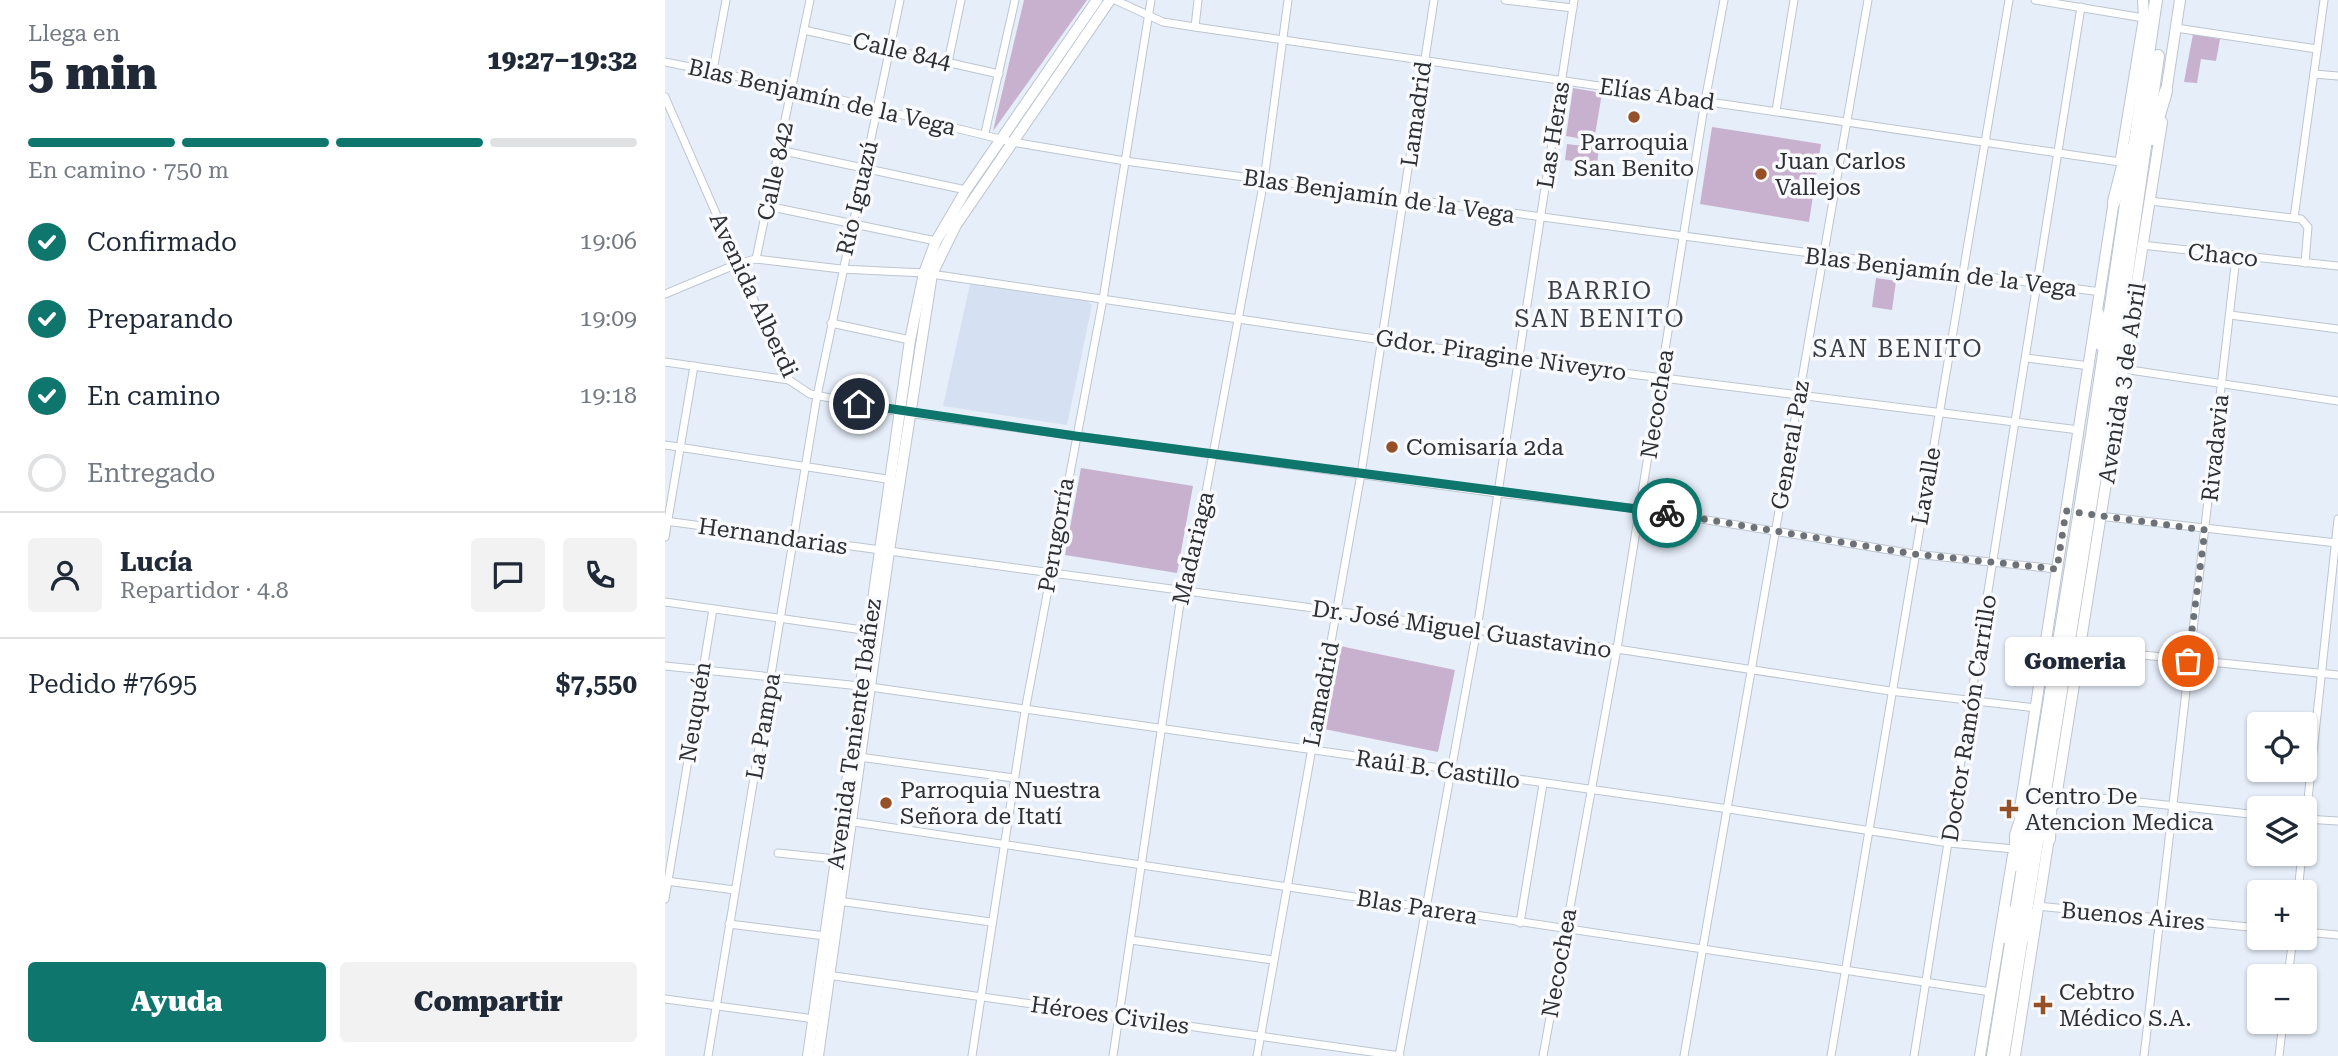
<!DOCTYPE html>
<html lang="es">
<head>
<meta charset="utf-8">
<style>
  body { margin:0; font-family:"Roboto Serif",serif; background:#f2f2f3; color:#1f2937; height:100vh; display:flex; flex-direction:column; font-size:26px; white-space:nowrap }
  * { box-sizing:border-box; margin:0 }
  p { font-size:23px; color:#747a83 }
  .icon { flex:none; width:38px; height:38px; fill:none; stroke:currentColor; stroke-width:2; stroke-linecap:round; stroke-linejoin:round }
  .map { position:relative; flex:1; overflow:hidden }
  .sheet { display:flex; flex-direction:column; background:#fff; width:665px }
  .sheet>* { flex:none }
  .controls { position:absolute; left:1582px; top:712px; display:grid; gap:14px }
  .controls a { display:grid; place-items:center; width:70px; height:70px; border-radius:7px; background:#fff; box-shadow:0 2px 5px #0004; font-size:35px }
  .pin { position:absolute; display:grid; place-items:center; width:60px; height:60px; color:#fff; margin:-30px; border:4px solid #fff; border-radius:50%; box-shadow:0 2px 7px #0007 }
  .courier { position:absolute; display:grid; place-items:center; width:70px; height:70px; margin:-35px; border:5px solid #0f766e; border-radius:50%; background:#fff; color:#222; box-shadow:0 2px 9px #0007 }
  .bubble { position:absolute; height:49px; border-radius:7px; background:#fff; box-shadow:0 2px 5px #0004; font-size:23px; font-weight:800; line-height:49px; text-align:center }
  .overview em { font-style:normal; font-weight:800 }
  .overview div { display:flex; flex-direction:column-reverse }
  .overview { display:flex; align-items:center; justify-content:space-between; height:119px; padding:0 28px }
  h1 { font-size:46px; font-weight:800; line-height:52px }
  .bar { display:grid; grid-template-columns:repeat(4,1fr); gap:10px 7px; align-content:center; height:84px; padding:0 28px }
  .bar i { height:9px; border-radius:5px; background:#e0e1e3 }
  .bar .current { background:#0f766e }
  .bar p { grid-column:span 4 }
  .line { display:flex; align-items:center; gap:18px; padding:0 28px; border-top:2px solid #e0e1e3 }
  .line div { flex:1 }
  .round { display:grid; place-items:center; flex:none; width:74px; height:74px; border-radius:7px; background:#f2f2f3 }
  ol { padding:0 28px; list-style:none }
  li { display:flex; align-items:center; gap:21px; height:77px }
  li p { margin-inline-start:auto }
  li .icon { padding:7px; border-radius:50%; background:#0f766e; color:#fff; stroke-width:4 }
  li:last-child { color:#747a83 }
  li i { width:38px; height:38px; border:4px solid #e0e1e3; border-radius:50% }
  .cta { display:flex; gap:14px; margin-top:auto; padding:14px 28px }
  .cta a { flex:1; height:80px; border-radius:7px; background:#0f766e; color:#fff; font-size:28px; font-weight:800; line-height:80px; text-align:center }
  .cta a+a { background:#f2f2f3; color:#1f2937 }
  main { display:flex; flex:1; min-height:0 }
  .map>svg:first-child { display:block }
</style>
</head>
<body>
<main>
<section class="sheet">
<div class="overview"><div><h1>5 min</h1><p>Llega en</p></div><em>19:27–19:32</em></div>
<div class="bar"><i class="current"></i><i class="current"></i><i class="current"></i><i></i><p>En camino · 750 m</p></div>
<ol>
<li><svg class="icon" aria-label="check" viewBox="0 0 24 24"><path d="M5 12l5 5 9-10"/></svg>Confirmado<p>19:06</p></li>
<li><svg class="icon" aria-label="check" viewBox="0 0 24 24"><path d="M5 12l5 5 9-10"/></svg>Preparando<p>19:09</p></li>
<li><svg class="icon" aria-label="check" viewBox="0 0 24 24"><path d="M5 12l5 5 9-10"/></svg>En camino<p>19:18</p></li>
<li><i></i>Entregado</li>
</ol>
<div class="line" style="height:126px"><a class="round"><svg class="icon" aria-label="person" viewBox="0 0 24 24"><circle cx="12" cy="8" r="4"/><path d="M4 21q1-7 8-7t8 7"/></svg></a><div><b>Lucía</b><p>Repartidor · 4.8</p></div><a class="round"><svg class="icon" aria-label="chat" viewBox="0 0 24 24"><path d="M4 5h16v11H9l-5 4z"/></svg></a><a class="round"><svg class="icon" aria-label="phone" viewBox="0 0 24 24"><path d="M5 4h4l2 5-3 2q2 4 5 5l2-3 5 2v4C11 20 4 13 5 4z"/></svg></a></div>
<div class="line" style="height:91px"><div>Pedido #7695</div><b>$7,550</b></div>
<div class="cta"><a>Ayuda</a><a>Compartir</a></div>
</section>
<div class="map">
<svg width="1673" height="1056" viewBox="0 0 1673 1056">
  <rect width="100%" height="100%" fill="#e6eef9"/>
  <path fill="#d5e1f3" d="M305 284 422 301 427 305 402 425 278 406Z"/>
  <g fill="#c8b1cf">
    <path d="M359 0H422L328 131Z"/>
    <path d="M1528 34 1555 39 1551 61 1536 59 1532 83 1519 82Z"/>
    <path d="M908 88 937 93 929 141 901 136Z"/>
    <path d="M1047 127 1156 144 1144 222 1035 204Z"/>
    <path d="M902 144 934 148 932 164 900 160Z"/>
    <path d="M1211 278 1231 281 1227 310 1207 307Z"/>
    <path d="M416 468 528 486 512 573 400 555Z"/>
    <path d="M675 646 790 670 773 752 659 729Z"/>
  </g>
  <g fill="none" stroke-linecap="round" stroke-linejoin="round">
    <defs>
      <g id="street">
        <path d="M450 0 498 22 530 27 1455 162"/>
        <path d="M840 0 908 8"/>
        <path d="M1370 0 1479 18"/>
        <path d="M530 27 533 0"/>
        <path d="M1511 28 1652 49"/>
        <path d="M139 30 334 74"/>
        <path d="M0 62 128 88 347 142 460 161 1436 292"/>
        <path d="M283 62 296 0"/>
        <path d="M48 70 61 0"/>
        <path d="M1649 74 1673 76"/>
        <path d="M0 97 124 380 145 394 235 412 832 493 975 509 1249 554 1392 569"/>
        <path d="M1111 111 1129 0"/>
        <path d="M320 133 350 0"/>
        <path d="M114 150 301 190"/>
        <path d="M1485 201 1636 219 1643 227 1640 263"/>
        <path d="M102 206 271 241"/>
        <path d="M1629 218 1659 0"/>
        <path d="M1476 245 1673 266"/>
        <path d="M91 259 145 0"/>
        <path d="M0 294 72 264 91 259 176 269 259 273 854 360 1414 430"/>
        <path d="M1565 315 1673 329"/>
        <path d="M166 323 245 340"/>
        <path d="M1361 358 1425 366"/>
        <path d="M0 362 124 380"/>
        <path d="M1458 369 1673 401"/>
        <path d="M0 445 228 480"/>
        <path d="M1434 516 1672 543"/>
        <path d="M0 521 216 550"/>
        <path d="M0 537 29 366"/>
        <path d="M224 551 952 649 1225 691 1371 708"/>
        <path d="M0 602 205 631"/>
        <path d="M1400 647 1673 675"/>
        <path d="M0 666 205 687 1064 809 1284 843 1349 849"/>
        <path d="M194 757 349 778"/>
        <path d="M1390 793 1594 815"/>
        <path d="M1640 819 1673 821"/>
        <path d="M182 821 1326 992"/>
        <path d="M1640 827 1673 519"/>
        <path d="M113 853 171 859"/>
        <path d="M1 881 70 890"/>
        <path d="M1633 892 1637 854"/>
        <path d="M0 899 48 609"/>
        <path d="M173 901 326 922"/>
        <path d="M1372 906 1594 928"/>
        <path d="M855 923 878 784"/>
        <path d="M64 924 160 936"/>
        <path d="M1640 932 1673 935"/>
        <path d="M466 940 608 960"/>
        <path d="M162 975 735 1056"/>
        <path d="M1623 976 1628 938"/>
        <path d="M0 999 150 1019"/>
        <path d="M43 1056 152 396 235 0"/>
        <path d="M307 1056 360 711 438 299 486 0"/>
        <path d="M448 1056 515 603 525 578 599 180 623 0"/>
        <path d="M592 1056 696 474 769 0"/>
        <path d="M734 1056 812 629 909 0"/>
        <path d="M878 1056 952 649 1040 101 1059 0"/>
        <path d="M1019 1056 1203 0"/>
        <path d="M1166 1056 1344 0"/>
        <path d="M1249 1056 1416 7"/>
        <path d="M1479 1056 1571 257"/>
        <path d="M1614 1056 1618 1022"/>
      </g>
      <g id="secondary">
        <path d="M1500 99 1515 0"/>
        <path d="M1456 158 1479 18 1478 0"/>
        <path d="M1454 396 1497 122"/>
        <path d="M1390 804 1450 426"/>
        <path d="M1354 815 1450 194"/>
        <path d="M143 1056 245 340 259 273 271 241 301 190 432 0"/>
        <path d="M153 1056 224 551 267 274 291 225 445 0"/>
        <path d="M1315 1056 1348 855"/>
        <path d="M1350 1056 1385 831"/>
      </g>
      <g id="highway">
        <path d="M1487 139 1501 91"/>
        <path d="M1449 202 1462 150"/>
        <path d="M1433 314 1435 344"/>
        <path d="M1448 434 1451 388"/>
        <path d="M1384 839 1386 794"/>
        <path d="M1351 865V835L1361 805"/>
        <path d="M1340 909V937"/>
        <path d="M1362 936 1371 914"/>
        <path d="M1328 1056 1427 435 1491 0"/>
        <path d="M1338 1056 1458 300 1493 56"/>
      </g>
    </defs>
    <use href="#street" stroke="#bdc5d0" stroke-width="9"/>
    <use href="#secondary" stroke="#bdc5d0" stroke-width="12"/>
    <use href="#highway" stroke="#bdc5d0" stroke-width="14"/>
    <use href="#street" stroke="#fff" stroke-width="7"/>
    <use href="#secondary" stroke="#fff" stroke-width="10"/>
    <use href="#highway" stroke="#fff" stroke-width="12"/>
  </g>
  <g fill="none" stroke-linecap="round" stroke-linejoin="round">
    <path stroke="#6d7278" stroke-width="7" stroke-dasharray="0 12.6" d="M1002 513 1249 554 1392 569 1401 511 1540 530 1523 661"/>
    <path stroke="#0f766e" stroke-width="9" d="M194 404 410 436 1002 513"/>
  </g>
  <g fill="#965028" stroke="#f9fafd" stroke-width="2.5">
    <circle cx="969" cy="117" r="7"/>
    <circle cx="1096" cy="174" r="7"/>
    <circle cx="727" cy="447" r="7"/>
    <circle cx="221" cy="803" r="7"/>
    <path d="M1340.5 798.5h7v7h7v7h-7v7h-7v-7h-7v-7h7z"/>
    <path d="M1374.5 994.5h7v7h7v7h-7v7h-7v-7h-7v-7h7z"/>
  </g>
  <g text-anchor="middle" stroke-width="7" stroke-linejoin="round" paint-order="stroke">
    <g font-size="23" fill="#2c2f33" stroke="#f9fafd">
      <text transform="translate(237 51) rotate(13)" y="8">Calle 844</text>
      <text transform="translate(992 94) rotate(8)" y="8">Elías Abad</text>
      <text transform="translate(157 97) rotate(13)" y="8">Blas Benjamín de la Vega</text>
      <text transform="translate(751 114) rotate(-82)" y="8">Lamadrid</text>
      <text transform="translate(888 135) rotate(-81)" y="8">Las Heras</text>
      <text transform="translate(110 171) rotate(-78)" y="8">Calle 842</text>
      <text transform="translate(714 196) rotate(8)" y="8">Blas Benjamín de la Vega</text>
      <text transform="translate(192 198) rotate(-77)" y="8">Río Iguazú</text>
      <text transform="translate(1558 255) rotate(6)" y="8">Chaco</text>
      <text transform="translate(1276 272) rotate(7)" y="8">Blas Benjamín de la Vega</text>
      <text transform="translate(89 295) rotate(65)" y="8">Avenida Alberdi</text>
      <text transform="translate(836 355) rotate(8)" y="8">Gdor. Piragine Niveyro</text>
      <text transform="translate(1457 383) rotate(-81)" y="8">Avenida 3 de Abril</text>
      <text transform="translate(992 404) rotate(-81)" y="8">Necochea</text>
      <text transform="translate(1125 445) rotate(-80)" y="8">General Paz</text>
      <text transform="translate(1550 448) rotate(-84)" y="8">Rivadavia</text>
      <text transform="translate(1261 486) rotate(-80)" y="8">Lavalle</text>
      <text transform="translate(391 535) rotate(-80)" y="8">Perugorría</text>
      <text transform="translate(108 536) rotate(8)" y="8">Hernandarias</text>
      <text transform="translate(528 548) rotate(-77)" y="8">Madariaga</text>
      <text transform="translate(797 629) rotate(8)" y="8">Dr. José Miguel Guastavino</text>
      <text transform="translate(656 694) rotate(-79)" y="8">Lamadrid</text>
      <text transform="translate(30 712) rotate(-81)" y="8">Neuquén</text>
      <text transform="translate(1304 718) rotate(-81)" y="8">Doctor Ramón Carrillo</text>
      <text transform="translate(98 726) rotate(-80)" y="8">La Pampa</text>
      <text transform="translate(189 734) rotate(-82)" y="8">Avenida Teniente Ibáñez</text>
      <text transform="translate(773 769) rotate(8)" y="8">Raúl B. Castillo</text>
      <text transform="translate(752 907) rotate(9)" y="8">Blas Parera</text>
      <text transform="translate(1468 916) rotate(5)" y="8">Buenos Aires</text>
      <text transform="translate(894 963) rotate(-80)" y="8">Necochea</text>
      <text transform="translate(445 1015) rotate(8)" y="8">Héroes Civiles</text>
    </g>
    <g font-size="23" fill="#2c2f33" stroke="#f9fafd" text-anchor="start">
      <text x="969" y="150" text-anchor="middle">Parroquia<tspan x="969" dy="26">San Benito</tspan></text>
      <text x="1110" y="169">Juan Carlos<tspan x="1110" dy="26">Vallejos</tspan></text>
      <text x="741" y="455">Comisaría 2da</text>
      <text x="235" y="798">Parroquia Nuestra<tspan x="235" dy="26">Señora de Itatí</tspan></text>
      <text x="1360" y="804">Centro De<tspan x="1360" dy="26">Atencion Medica</tspan></text>
      <text x="1394" y="1000">Cebtro<tspan x="1394" dy="26">Médico S.A.</tspan></text>
    </g>
    <g font-size="24" letter-spacing="2" fill="#393f49" stroke="#f9fafd">
      <text x="935" y="299">BARRIO<tspan x="935" dy="28">SAN BENITO</tspan></text>
      <text x="1233" y="357">SAN BENITO</text>
    </g>
  </g>
</svg>
<div class="controls">
<a><svg class="icon" aria-label="locate" viewBox="0 0 24 24"><circle cx="12" cy="12" r="6"/><path d="M12 2v4M12 18v4M2 12h4M18 12h4"/></svg></a>
<a><svg class="icon" aria-label="layers" viewBox="0 0 24 24"><path d="M12 4l9 5-9 5-9-5zM3 14l9 5 9-5"/></svg></a>
<a>+</a>
<a>−</a>
</div>
<div class="pin" style="left:1523px;top:661px;background:#ea580c"><svg class="icon" aria-label="bag" viewBox="0 0 24 24"><path d="M5 8h14l-1 12H6zM9 8a3 3 0 0 1 6 0"/></svg></div>
<div class="pin" style="left:194px;top:404px;background:#1f2937"><svg class="icon" aria-label="home" viewBox="0 0 24 24"><path d="M3 11l9-7 9 7M6 9v11h12V9"/></svg></div>
<div class="courier" style="left:1002px;top:513px"><svg class="icon" aria-label="bike" viewBox="0 0 24 24"><circle cx="6" cy="16" r="4"/><circle cx="18" cy="16" r="4"/><path d="M6 16l4-8h5l3 8M10 8l3 8H6M13 5h3"/></svg></div>
<div class="bubble" style="left:1340px;top:637px;width:140px">Gomeria</div>
</div>
</main>
</body>
</html>
